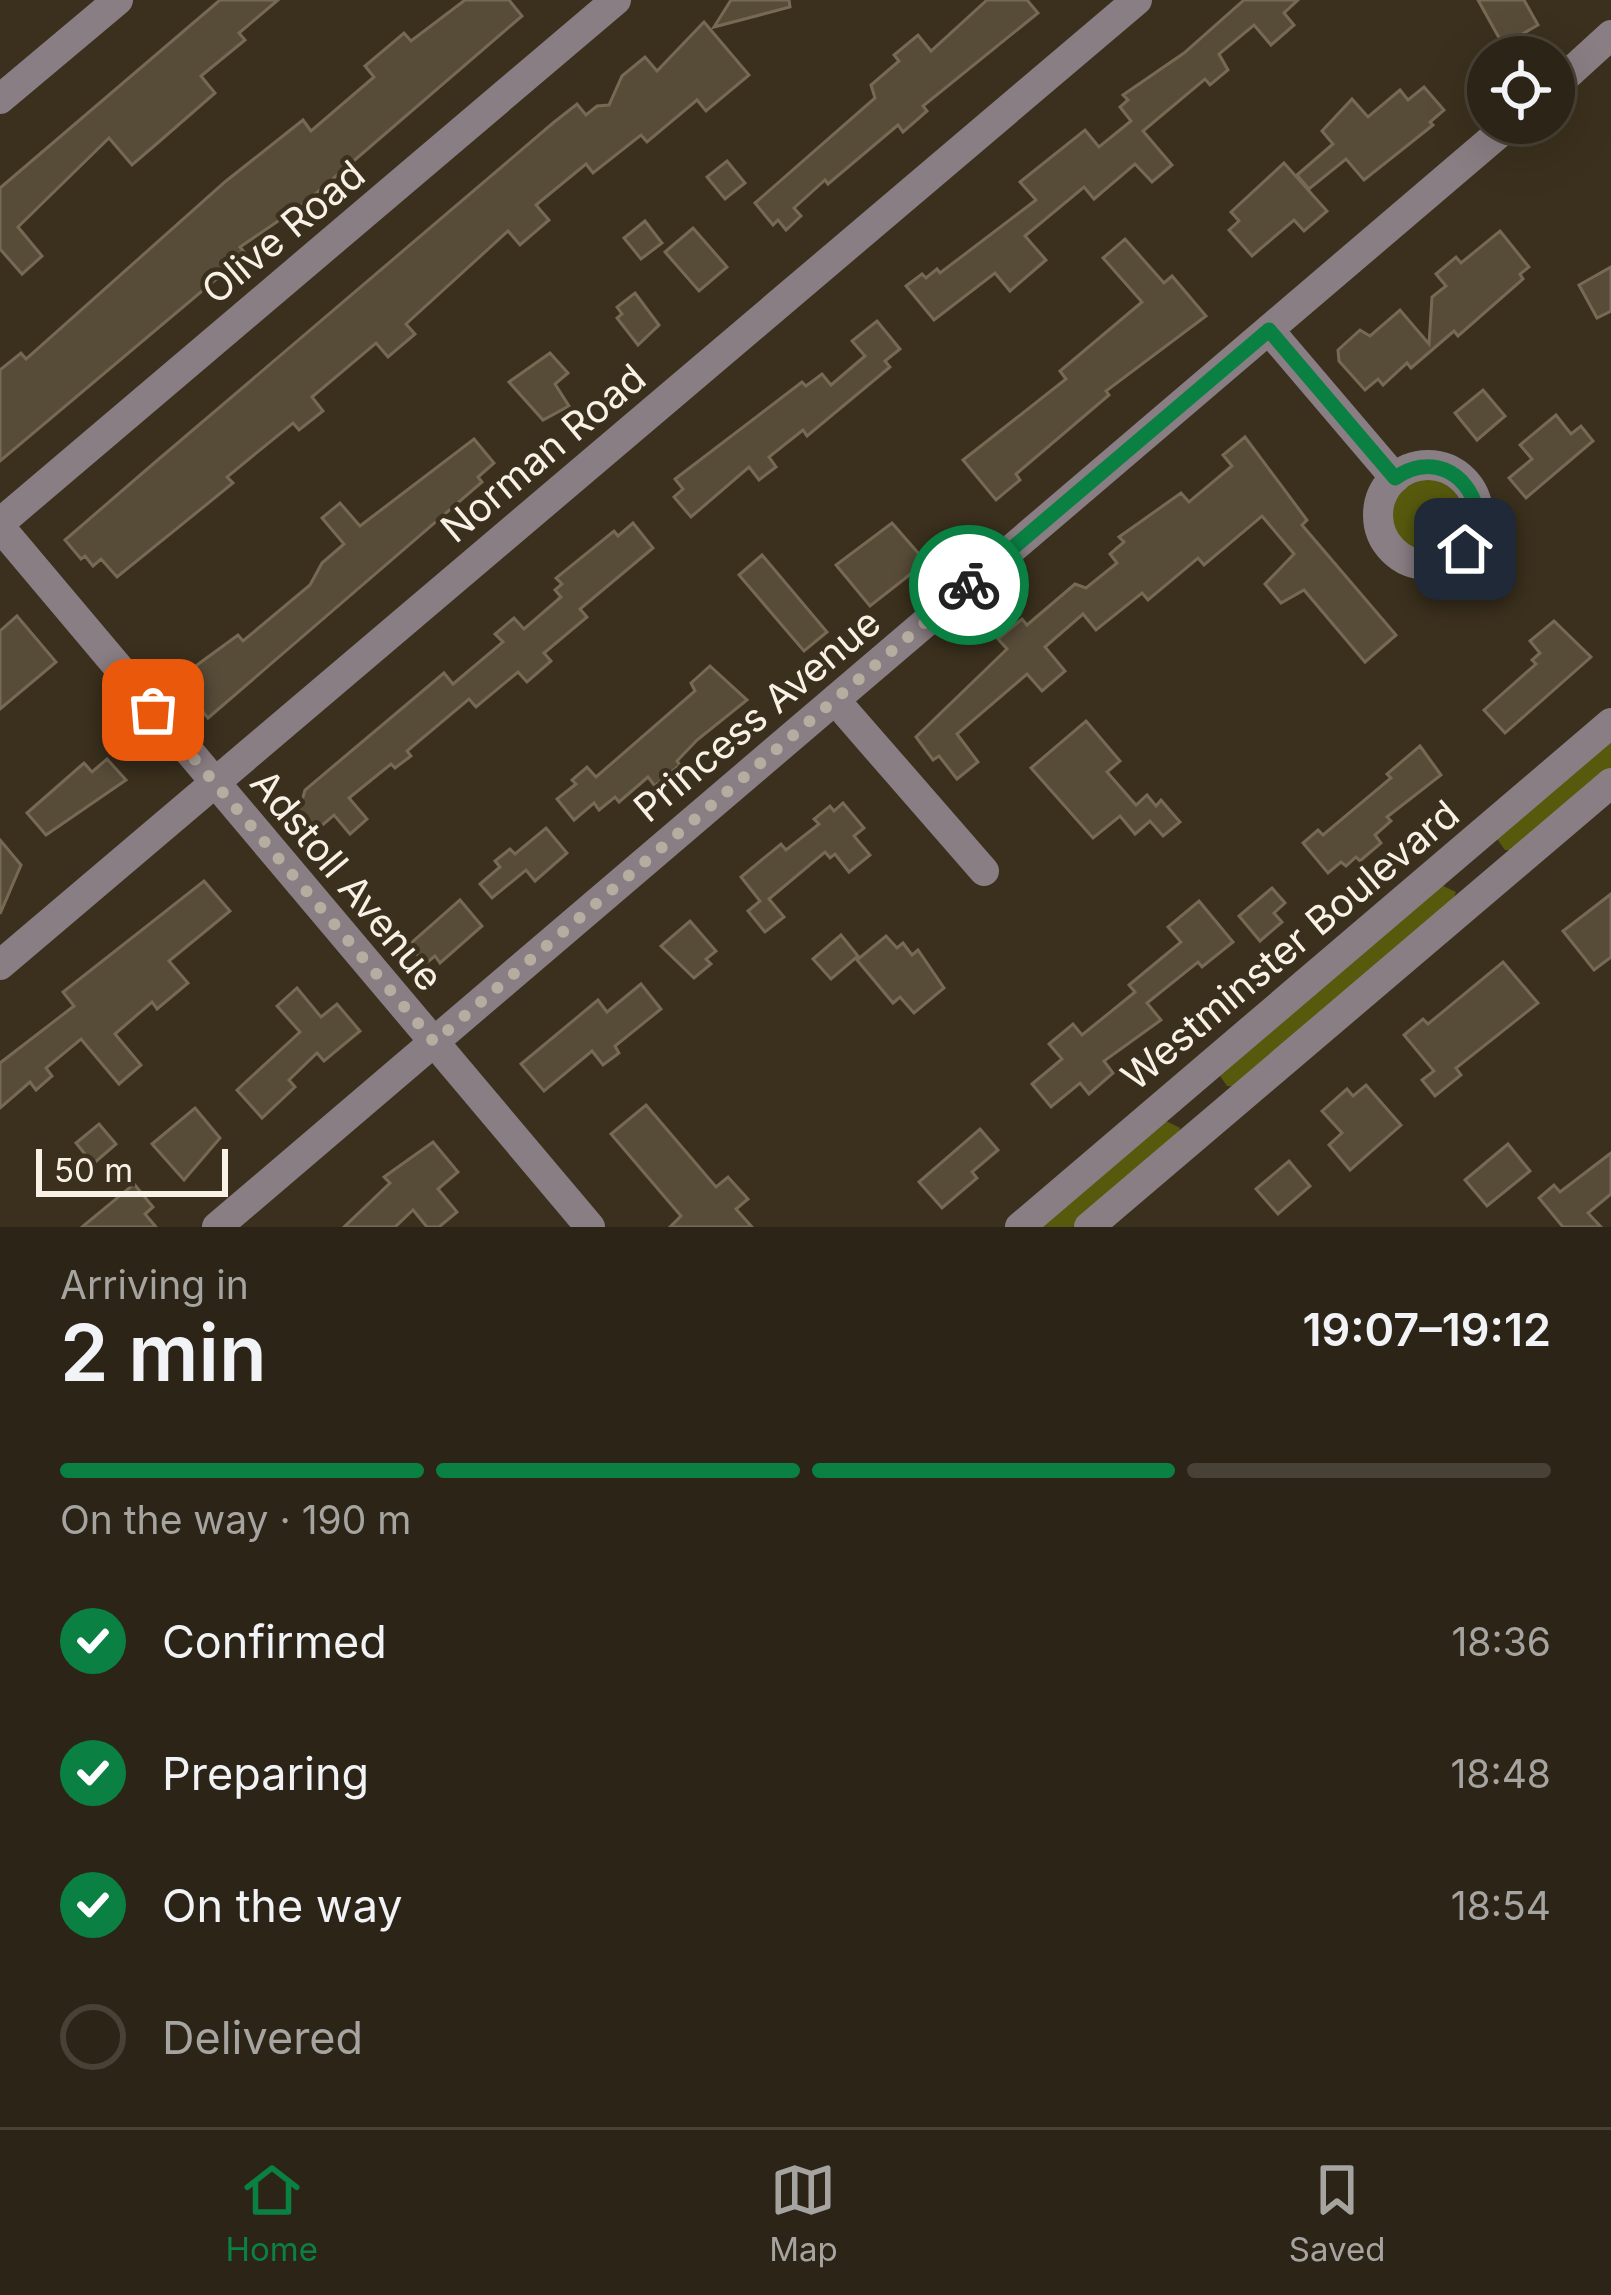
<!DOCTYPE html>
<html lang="en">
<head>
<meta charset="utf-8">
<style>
  body { margin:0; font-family:Inter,sans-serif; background:#342c1f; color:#f1f3f6; height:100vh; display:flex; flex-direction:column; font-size:45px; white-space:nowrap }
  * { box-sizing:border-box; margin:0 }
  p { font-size:39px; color:#a6a4a1 }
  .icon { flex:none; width:66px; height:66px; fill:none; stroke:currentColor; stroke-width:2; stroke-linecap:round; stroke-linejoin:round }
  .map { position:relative; height:1227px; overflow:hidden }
  .sheet { display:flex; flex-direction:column; background:#2c2416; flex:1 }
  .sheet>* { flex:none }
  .tools { position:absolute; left:1467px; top:36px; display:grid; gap:24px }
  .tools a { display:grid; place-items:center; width:108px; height:108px; border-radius:50%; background:#2c2416; box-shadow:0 12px 48px #0002,0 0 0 3px #484135; font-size:60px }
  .scale { position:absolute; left:36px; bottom:30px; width:192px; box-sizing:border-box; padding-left:12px; border:6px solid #f8f1e6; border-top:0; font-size:33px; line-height:42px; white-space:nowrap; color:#f8f1e6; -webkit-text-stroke:9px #3b301d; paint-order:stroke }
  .pin { position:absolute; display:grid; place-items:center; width:102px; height:102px; color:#fff; margin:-51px; border-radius:24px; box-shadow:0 6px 18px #0006 }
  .courier { position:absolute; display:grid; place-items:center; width:120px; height:120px; margin:-60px; border:9px solid #0b8043; border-radius:50%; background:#fff; color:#222; box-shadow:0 3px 15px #0007 }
  .overview em { font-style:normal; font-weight:600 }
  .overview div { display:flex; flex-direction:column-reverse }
  .overview { display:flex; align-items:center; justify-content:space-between; height:204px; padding:0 60px }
  h1 { font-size:78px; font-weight:600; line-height:90px }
  .bar { display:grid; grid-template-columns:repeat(4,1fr); gap:18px 12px; align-content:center; height:144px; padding:0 60px }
  .bar i { height:15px; border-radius:9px; background:#484135 }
  .bar .on { background:#0b8043 }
  .bar p { grid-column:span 4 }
  ol { padding:0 60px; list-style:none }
  li { display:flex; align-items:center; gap:36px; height:132px }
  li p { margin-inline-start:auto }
  li .icon { padding:12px; border-radius:50%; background:#0b8043; color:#fff; stroke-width:4 }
  li:last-child { color:#a6a4a1 }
  li i { width:66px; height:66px; border:6px solid #484135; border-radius:50% }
  .dock { display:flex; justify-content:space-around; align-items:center; height:168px; border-top:3px solid #484135; background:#2c2416; font-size:33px; color:#a6a4a1 }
  .dock a { display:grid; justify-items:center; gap:6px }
  .dock .on { color:#0b8043 }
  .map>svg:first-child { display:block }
</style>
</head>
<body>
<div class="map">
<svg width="1611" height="1227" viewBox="0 0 1611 1227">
  <rect width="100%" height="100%" fill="#3b301d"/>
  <g fill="#575a0d">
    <circle cx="1426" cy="514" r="36"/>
    <path d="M1611 735V768L1515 850H1505L1497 839Z"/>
    <path d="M1439 884 1456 892 1452 903 1238 1087 1227 1086 1220 1076Z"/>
    <path d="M1164 1120 1180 1128 1177 1139 1073 1227H1036Z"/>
  </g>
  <g fill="#574c38" stroke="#766a55" stroke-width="3">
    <path d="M220 0H278L239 33 245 40 201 76 215 93 161 140 132 165 109 138 18 227 42 256 22 274 0 249V188Z"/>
    <path d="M465 0H509L522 16 306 202 240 247 246 254 0 461V370L21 353 26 359 226 181 303 120 311 131 374 77 365 66 404 33 411 41Z"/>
    <path d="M731 0H789L790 7 714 27Z"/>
    <path d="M987 0H1027L1038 13 923 106 927 111 903 132 898 125 828 184 825 180 794 208 801 216 786 230 778 220 773 225 755 203 875 98 871 85 899 61 894 55 918 35 931 51Z"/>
    <path d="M1244 0H1298L1284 13 1294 25 1271 45 1254 25 1219 54 1228 70 1210 85 1205 79 1143 131 1172 165 1152 182 1135 164 1094 199 1084 187 1025 236 1046 260 1010 291 995 273 934 320 906 286 922 274 926 278 937 269 940 273 1036 200 1020 182 1085 130 1099 147 1131 121 1120 107 1128 100 1123 95 1184 53Z"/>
    <path d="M1478 0H1524L1538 25 1503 45Z"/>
    <path d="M704 22 749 75 706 111 697 100 647 142 641 135 593 173 586 164 536 205 549 220 520 245 508 231 406 324 415 334 388 357 376 343 312 397 323 411 299 430 293 423 227 477 233 483 117 577 101 559 93 566 85 556 81 559 65 540 153 464 553 123 577 104 586 115 597 106 609 105 622 76 645 57 657 71Z"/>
    <path d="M1424 87 1444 110 1430 122 1433 125 1364 180 1346 159 1309 189 1297 175 1333 144 1322 131 1352 99 1368 117 1400 90 1408 100Z"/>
    <path d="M727 161 745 183 725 199 707 177Z"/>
    <path d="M1284 163 1327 211 1304 231 1294 220 1252 256 1229 230 1239 221 1231 212Z"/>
    <path d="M645 221 662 243 641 259 624 238Z"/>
    <path d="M693 228 727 267 699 291 665 252Z"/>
    <path d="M1500 231 1529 267 1520 274 1523 279 1458 336 1454 331 1411 368 1407 363 1383 385 1378 379 1365 390 1339 361 1338 350 1360 330 1370 336 1400 310 1429 344 1432 297 1446 286 1436 274 1456 257 1461 263Z"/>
    <path d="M1125 239 1164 283 1172 276 1206 316 1106 391 1109 395 1016 474 1020 480 996 500 963 460 1066 379 1060 371 1142 302 1103 258Z"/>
    <path d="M1611 267V311L1597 318 1579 285Z"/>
    <path d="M635 293 659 325 638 345 617 318 622 314 617 307Z"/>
    <path d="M877 321 900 349 885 361 890 367 807 436 803 430 769 457 776 467 759 480 749 467 691 517 674 497 683 489 675 479 802 382 806 386 822 374 831 385 865 356 852 341Z"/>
    <path d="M550 353 568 373 555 384 569 406 543 420 509 382Z"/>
    <path d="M1483 390 1505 416 1477 440 1455 413Z"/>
    <path d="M1556 415 1571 434 1581 426 1593 441 1526 498 1509 478 1532 459 1520 445Z"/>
    <path d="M1245 437 1307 520 1302 525 1396 635 1365 662 1304 590 1281 603 1265 584 1294 554 1262 516 1204 565 1198 558 1148 600 1142 593 1096 630 1083 614 1045 647 1065 671 1042 691 1027 674 957 734 978 762 957 779 939 756 933 760 916 737 1007 649 998 639 1022 619 1027 625 1075 584 1086 588 1117 563 1110 554 1124 542 1119 537 1181 493 1189 502 1232 466 1223 455Z"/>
    <path d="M474 439 494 463 478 477 482 482 208 718 190 696 199 688 186 673 238 635 243 641 310 585 322 563 344 544 322 518 340 503 360 526Z"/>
    <path d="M633 523 653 548 580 609 587 617 544 653 551 661 527 682 518 672 476 707 469 699 407 751 411 756 395 768 391 764 349 798 367 819 350 834 334 815 306 839 286 816 301 804 305 790 444 673 453 684 503 642 495 634 514 618 524 629 561 597 555 590 562 584 556 578 614 531 618 536Z"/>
    <path d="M892 523 926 562 870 606 836 565Z"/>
    <path d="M762 555 827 632 804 651 739 575Z"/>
    <path d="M17 616 56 662 0 709V631Z"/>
    <path d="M1554 621 1591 657 1505 733 1484 710 1536 664 1532 660 1540 653 1530 641Z"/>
    <path d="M710 666 747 700 697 740 677 761 680 765 655 786 648 777 619 802 615 797 599 810 594 803 574 820 557 799 576 784 572 780 587 767 596 777 695 691 691 683Z"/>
    <path d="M1086 721 1120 761 1107 772 1136 805 1147 795 1156 806 1161 800 1180 822 1163 836 1150 821 1135 834 1120 816 1093 838 1031 768Z"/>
    <path d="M1420 746 1441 775 1387 817 1391 821 1375 835 1381 843 1360 861 1356 857 1346 866 1341 862 1328 873 1303 843 1318 830 1323 835 1391 778 1387 774Z"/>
    <path d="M107 759 126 780 46 835 27 813 84 763 92 772Z"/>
    <path d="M843 803 864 828 854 836 870 855 849 872 835 854 830 858 825 852 769 899 784 917 765 932 748 911 760 901 741 877 781 844 786 850 819 824 814 819 830 806 834 811Z"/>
    <path d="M546 828 567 853 535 881 526 870 492 898 480 884 500 867 495 861 510 849 515 854Z"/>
    <path d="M0 840 21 865 0 914Z"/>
    <path d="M204 881 230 911 169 961 188 983 157 1009 152 1002 115 1034 141 1065 119 1084 81 1039 46 1068 52 1076 36 1090 30 1082 0 1108V1063L74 1006 63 992Z"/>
    <path d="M1272 888 1285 903 1274 913 1282 922 1260 941 1239 916Z"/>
    <path d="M1611 894V957L1594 970 1563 931Z"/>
    <path d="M460 900 482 926 440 963 435 956 425 964 409 945Z"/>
    <path d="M1199 901 1233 942 1202 967 1198 962 1147 1003 1161 1020 1104 1061 1113 1073 1089 1094 1080 1083 1051 1107 1032 1084 1062 1059 1049 1044 1073 1024 1082 1035 1135 992 1129 985 1181 942 1168 927Z"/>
    <path d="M690 921 716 951 706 959 711 964 694 978 661 946Z"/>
    <path d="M841 935 858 956 831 979 813 959Z"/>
    <path d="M886 936 897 948 903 943 912 955 918 950 944 988 914 1013 900 997 893 1003 857 960Z"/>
    <path d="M1503 962 1538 1003 1456 1068 1461 1075 1435 1096 1422 1080 1434 1071 1404 1035 1423 1019 1428 1024Z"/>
    <path d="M641 984 661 1009 615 1046 619 1053 603 1065 592 1051 544 1091 521 1064 598 1000 607 1012Z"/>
    <path d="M297 988 321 1017 337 1004 360 1031 324 1061 317 1053 289 1080 295 1087 262 1118 237 1090 300 1032 277 1006Z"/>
    <path d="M1366 1085 1401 1125 1350 1170 1329 1145 1342 1133 1322 1111 1347 1089 1353 1096Z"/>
    <path d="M646 1105 716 1187 728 1177 748 1199 736 1209 752 1227H670L681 1216 611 1134Z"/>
    <path d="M195 1108 220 1138 184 1180 152 1144Z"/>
    <path d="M99 1124 116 1144 93 1164 76 1143Z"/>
    <path d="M980 1129 998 1150 972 1172 977 1178 942 1208 919 1182Z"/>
    <path d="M433 1142 458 1172 438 1189 457 1212 439 1227H427L413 1210 395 1227H344L390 1183 384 1177Z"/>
    <path d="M1508 1144 1530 1171 1487 1206 1465 1180Z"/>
    <path d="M1611 1153V1194L1588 1213 1601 1227H1563L1539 1198 1554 1185 1560 1192Z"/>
    <path d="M1289 1161 1310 1186 1278 1214 1256 1189Z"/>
    <path d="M134 1184 153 1207 145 1214 156 1227H82Z"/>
  </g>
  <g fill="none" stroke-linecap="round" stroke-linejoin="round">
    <g stroke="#897e83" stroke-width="30">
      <path d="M1554 87 1611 35"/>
      <path d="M0 99 118 0"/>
      <path d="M1269 330 1395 478"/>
      <circle cx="1428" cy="515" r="50"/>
      <path d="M0 523 616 0"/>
      <path d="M0 527 590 1227"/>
      <path d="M835 700 984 871"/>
      <path d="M0 965 1137 0"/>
      <path d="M217 1227 1511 123"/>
      <path d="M1020 1227 1611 723"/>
      <path d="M1089 1227 1611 783"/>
    </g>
  </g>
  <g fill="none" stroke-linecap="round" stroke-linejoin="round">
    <path stroke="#b6ada0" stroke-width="12" stroke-dasharray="0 21.6" d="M153 710 434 1042 969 585"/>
    <path stroke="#0b8043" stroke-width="15" d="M969 585 1269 330 1395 478C1430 454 1466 470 1477 510L1465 549"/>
  </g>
  <g text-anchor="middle" stroke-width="9" stroke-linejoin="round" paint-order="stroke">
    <g font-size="39" fill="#f8f1e6" stroke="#3b301d">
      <text transform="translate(283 232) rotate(-40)" y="14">Olive Road</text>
      <text transform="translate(543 453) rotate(-40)" y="14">Norman Road</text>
      <text transform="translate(757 715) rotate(-40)" y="14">Princess Avenue</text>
      <text transform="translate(347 880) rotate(50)" y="14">Adstoll Avenue</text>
      <text transform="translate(1290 945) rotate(-40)" y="14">Westminster Boulevard</text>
    </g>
  </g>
</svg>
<div class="tools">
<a><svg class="icon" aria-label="locate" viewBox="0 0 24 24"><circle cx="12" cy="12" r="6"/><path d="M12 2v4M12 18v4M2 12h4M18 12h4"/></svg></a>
</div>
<div class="scale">50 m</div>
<div class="pin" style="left:153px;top:710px;background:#ea580c"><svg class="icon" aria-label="bag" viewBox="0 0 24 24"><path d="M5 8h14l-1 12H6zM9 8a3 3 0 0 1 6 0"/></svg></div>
<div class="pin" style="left:1465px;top:549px;background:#1f2937"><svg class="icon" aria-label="home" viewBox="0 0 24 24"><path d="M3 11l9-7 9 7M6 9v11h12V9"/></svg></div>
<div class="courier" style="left:969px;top:585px"><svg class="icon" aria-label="bike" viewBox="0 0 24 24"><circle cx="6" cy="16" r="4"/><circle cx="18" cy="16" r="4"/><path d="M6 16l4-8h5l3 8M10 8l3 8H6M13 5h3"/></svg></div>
</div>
<section class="sheet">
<div class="overview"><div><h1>2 min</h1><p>Arriving in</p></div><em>19:07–19:12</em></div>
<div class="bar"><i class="on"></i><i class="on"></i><i class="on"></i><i></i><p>On the way · 190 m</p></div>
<ol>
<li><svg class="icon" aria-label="check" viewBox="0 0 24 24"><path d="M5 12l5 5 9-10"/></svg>Confirmed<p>18:36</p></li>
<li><svg class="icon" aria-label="check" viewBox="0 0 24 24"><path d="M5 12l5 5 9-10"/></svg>Preparing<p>18:48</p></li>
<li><svg class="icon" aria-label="check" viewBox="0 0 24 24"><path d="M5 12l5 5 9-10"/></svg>On the way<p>18:54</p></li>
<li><i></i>Delivered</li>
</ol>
</section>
<nav class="dock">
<a class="on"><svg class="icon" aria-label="home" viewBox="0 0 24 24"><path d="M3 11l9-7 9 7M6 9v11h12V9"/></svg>Home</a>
<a><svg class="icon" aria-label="map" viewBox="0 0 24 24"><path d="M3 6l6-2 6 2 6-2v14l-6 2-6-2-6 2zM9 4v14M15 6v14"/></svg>Map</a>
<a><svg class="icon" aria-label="saved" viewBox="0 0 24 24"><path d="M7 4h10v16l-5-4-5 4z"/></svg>Saved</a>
</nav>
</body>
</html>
